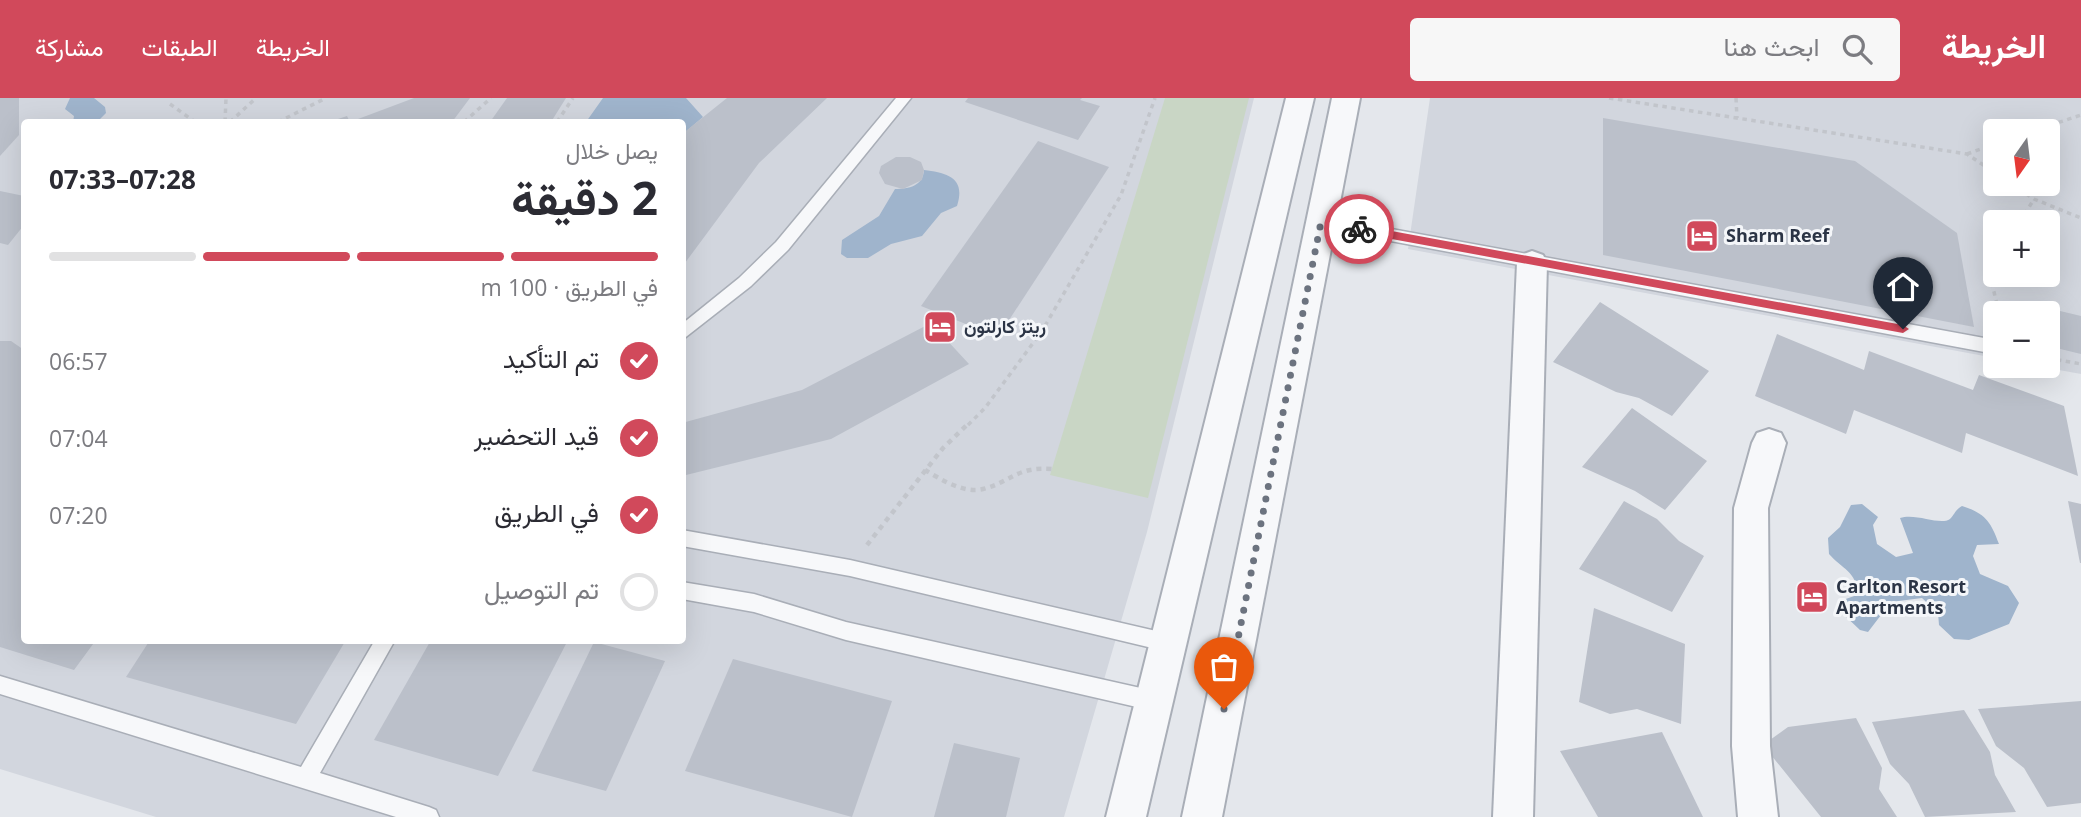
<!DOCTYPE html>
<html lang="ar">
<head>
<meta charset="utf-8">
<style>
  body { margin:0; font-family:"Open Sans",Vazirmatn,sans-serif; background:#f7f7f7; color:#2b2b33; direction:rtl; height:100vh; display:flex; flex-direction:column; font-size:26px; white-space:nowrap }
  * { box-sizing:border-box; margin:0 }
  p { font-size:23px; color:#7c7c81 }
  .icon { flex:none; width:38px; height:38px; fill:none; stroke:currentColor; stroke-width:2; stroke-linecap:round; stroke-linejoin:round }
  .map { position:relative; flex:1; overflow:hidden; direction:ltr }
  .details { position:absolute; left:21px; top:21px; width:665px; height:525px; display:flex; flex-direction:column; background:#fff; border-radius:7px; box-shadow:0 7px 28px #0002; direction:rtl }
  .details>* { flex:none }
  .needle { width:46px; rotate:194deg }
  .buttons { position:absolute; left:1983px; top:21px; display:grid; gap:14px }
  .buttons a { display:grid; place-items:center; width:77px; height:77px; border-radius:7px; background:#fff; box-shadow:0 7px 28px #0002; font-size:35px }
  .pin { position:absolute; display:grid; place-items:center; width:60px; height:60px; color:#fff; margin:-72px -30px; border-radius:50% 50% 50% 0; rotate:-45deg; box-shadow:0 0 7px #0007 }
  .pin .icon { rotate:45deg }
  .courier { position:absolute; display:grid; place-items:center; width:70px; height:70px; margin:-35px; border:5px solid #d1495b; border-radius:50%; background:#fff; color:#222; box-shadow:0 2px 9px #0007 }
  .headline em { font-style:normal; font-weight:700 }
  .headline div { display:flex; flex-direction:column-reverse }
  .headline { display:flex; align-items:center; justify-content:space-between; height:119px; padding:0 28px }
  h1 { font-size:46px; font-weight:700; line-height:52px }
  .bar { display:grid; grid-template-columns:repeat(4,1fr); gap:10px 7px; align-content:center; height:84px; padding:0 28px }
  .bar i { height:9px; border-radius:5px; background:#e1e1e2 }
  .bar .active { background:#d1495b }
  .bar p { grid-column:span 4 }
  ol { padding:0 28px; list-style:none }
  li { display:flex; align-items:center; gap:21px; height:77px }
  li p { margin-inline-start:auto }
  li .icon { padding:7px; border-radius:50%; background:#d1495b; color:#fff; stroke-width:4 }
  li:last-child { color:#7c7c81 }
  li i { width:38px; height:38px; border:4px solid #e1e1e2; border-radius:50% }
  header { display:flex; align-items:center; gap:42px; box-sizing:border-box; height:98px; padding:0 35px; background:#d1495b; color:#fff }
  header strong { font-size:33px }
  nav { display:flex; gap:38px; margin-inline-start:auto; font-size:24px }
  .search { width:490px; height:63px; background:#f7f7f7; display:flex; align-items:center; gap:18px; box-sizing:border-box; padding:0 24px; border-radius:7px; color:#7c7c81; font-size:26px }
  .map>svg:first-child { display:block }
</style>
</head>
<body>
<header>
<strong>الخريطة</strong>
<div class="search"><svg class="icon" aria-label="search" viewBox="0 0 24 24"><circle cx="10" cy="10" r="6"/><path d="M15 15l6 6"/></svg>ابحث هنا</div>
<nav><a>الخريطة</a><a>الطبقات</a><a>مشاركة</a></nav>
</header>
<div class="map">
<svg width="2081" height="719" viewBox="0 0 2081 719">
  <rect width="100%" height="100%" fill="#e4e7ec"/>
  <g fill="#d2d6de" fill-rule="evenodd">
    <path d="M0 0H1254L1147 434 1064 719H156L0 671ZM24 24H682V542H24Z"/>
    <path d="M1430 0H2081V276L2037 268H2048V215H1995V260L1408 151ZM1995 33H2048V86H1995ZM1995 124H2048V177H1995Z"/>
  </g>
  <path fill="#c9d6c5" d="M1165 0H1249L1148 400 1050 377Z"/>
  <g fill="#9fb4cc">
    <path d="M70 0H94L105 9 106 15 97 24H73L74 18 65 11Z"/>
    <path d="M603 0H686L703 19 683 36 682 24H586Z"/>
    <path d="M924 72C948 75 966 80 957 108L941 115 922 138 891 146 868 160H847L841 156 842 142 879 118 895 91C909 91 923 88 924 72Z"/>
    <path d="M1862 406 1878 419 1873 427 1877 446 1896 459 1913 455 1900 420C1917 415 1940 428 1950 421 1955 416 1955 412 1962 408 1985 415 1991 424 1999 446L1977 447 1973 458 1980 476 2008 488 2019 505 2009 526 1969 542 1954 541 1939 527 1938 515 1922 500 1891 504 1868 534 1860 532 1840 513 1843 502 1857 497C1858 474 1842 471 1829 456L1828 440 1840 429 1851 407Z"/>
  </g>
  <g fill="#bbc0ca">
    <path d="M0 0H19V37L0 58Z"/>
    <path d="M414 0H470L452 24H329L347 18 350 24Z"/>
    <path d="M507 0H566L551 24H490Z"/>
    <path d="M727 0H827L759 65 682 169V36Z"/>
    <path d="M968 0H1082L1080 2 1100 8 1078 42 965 4Z"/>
    <path d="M1603 20 1855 63 1957 135 1974 229 1603 157Z"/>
    <path d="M1038 43 1109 69 998 239 921 208Z"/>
    <path d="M896 59H910L921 64 924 72 922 82 903 91 885 86 879 75 881 68Z"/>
    <path d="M0 93 24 98V127L8 147 0 145Z"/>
    <path d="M1600 204 1709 273 1672 318 1639 300 1616 294 1553 264Z"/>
    <path d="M2031 206 2081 218V256L2048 248V215H2032Z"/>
    <path d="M931 225 969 266 831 341 682 378V325L802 292Z"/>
    <path d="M1777 236 1864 272 1869 253 1973 292 1979 277 2064 308 2078 378 1966 335 1962 355 1854 312 1846 336 1755 298Z"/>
    <path d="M0 243H11L24 252V542H96L74 572 0 549Z"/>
    <path d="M1632 310 1707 363 1665 412 1635 393 1582 369Z"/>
    <path d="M1624 403 1657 421 1679 443 1704 458 1672 514 1579 471Z"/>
    <path d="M2068 403 2081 406V465H2080Z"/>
    <path d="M1594 510 1685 546 1681 626 1637 611 1610 616 1579 604Z"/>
    <path d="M150 542H346L296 626 126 579Z"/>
    <path d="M431 542H568L498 678 374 642Z"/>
    <path d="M594 544 665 563 606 693 532 673Z"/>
    <path d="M733 561 892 603 852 719 685 673Z"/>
    <path d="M2081 603V705L2047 709 2024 670 1996 648 1978 611Z"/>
    <path d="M1964 612 1990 654 1995 677 2016 714 1925 719 1909 686 1890 666 1872 624Z"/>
    <path d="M1856 620 1882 670 1879 691 1897 719H1821L1763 647 1788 629Z"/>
    <path d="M1662 634 1703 719H1598L1560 653Z"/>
    <path d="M954 645 1020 660 1006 719H934Z"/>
  </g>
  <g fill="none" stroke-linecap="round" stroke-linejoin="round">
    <defs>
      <g id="service">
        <path d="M896 0H911L788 152 751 188 682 242V226L739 180 776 144Z"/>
        <path d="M1321 118 1995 242V256L1321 130 1313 124Z"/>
        <path d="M682 432 850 462 1169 536 1176 539 1179 545 1176 551 1169 554 850 478 682 448Z"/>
        <path d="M682 484 754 496 846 524 1154 593 1161 596 1164 603 1161 610 1154 613 846 542 754 514 682 501Z"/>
        <path d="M375 542H395L320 675 429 709 436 712 439 719H396L0 596V578L301 669Z"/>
      </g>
      <g id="minor">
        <path d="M1286 0H1314L1146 719H1106Z"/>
        <path d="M1332 0H1360L1222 719H1182Z"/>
        <path d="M1532 153 1543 157 1547 165 1533 719H1493L1517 165 1521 157Z"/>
        <path d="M1769 331 1781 335 1786 345 1768 410 1770 648 1778 719H1738L1732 648 1734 410 1752 345 1757 335Z"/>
      </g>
    </defs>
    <use href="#service" stroke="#a9aeb7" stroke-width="3"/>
    <use href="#minor" stroke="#a9aeb7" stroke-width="4"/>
    <g stroke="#c2c5cb" stroke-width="3.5" stroke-dasharray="4.5 4.5" stroke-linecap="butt">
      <path d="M1609 0 1967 56 1995 75"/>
      <path d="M1736 0 1737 20"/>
      <path d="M170 6 195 24"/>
      <path d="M225 24 226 0"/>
      <path d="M230 24 256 0"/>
      <path d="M278 24 326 0"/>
      <path d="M464 24 491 0"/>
      <path d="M557 24 573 0"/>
      <path d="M2033 33 2081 17"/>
      <path d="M1967 56 1995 46"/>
      <path d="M2011 86 2034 101 2081 120"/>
      <path d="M2020 124 2034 101"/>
      <path d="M1995 168 1990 177 1999 215"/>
      <path d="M2048 260 2081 266"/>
      <path d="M968 327 985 310 1042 233 1121 97 1155 0"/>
    </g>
    <g stroke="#c2c5cb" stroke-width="4.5" stroke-dasharray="5 5" stroke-linecap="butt">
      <path d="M925 372C940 381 964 396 983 391 1011 384 1017 368 1052 371"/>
      <path d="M867 447 943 350 969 325"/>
    </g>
    <use href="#service" fill="#f7f8fa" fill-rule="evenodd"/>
    <use href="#minor" fill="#f7f8fa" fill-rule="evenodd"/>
  </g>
  <path fill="#d1495b" d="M1359 127 1903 227 1909 231 1903 235 1359 135 1354 131Z"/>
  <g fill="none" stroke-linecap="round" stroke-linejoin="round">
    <path stroke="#6c737f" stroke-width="7" stroke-dasharray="0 12.6" d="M1224 611 1321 124 1359 131"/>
  </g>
  <defs>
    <symbol id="hotel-square" viewBox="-11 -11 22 22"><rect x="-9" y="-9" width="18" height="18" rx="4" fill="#d1495b" stroke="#f4f6f9"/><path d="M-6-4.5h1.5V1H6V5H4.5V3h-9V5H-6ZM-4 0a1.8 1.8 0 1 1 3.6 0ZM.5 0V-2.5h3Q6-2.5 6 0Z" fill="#fff"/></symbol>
  </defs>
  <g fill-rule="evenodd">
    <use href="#hotel-square" x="1683" y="119" width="38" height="38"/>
    <use href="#hotel-square" x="921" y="210" width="38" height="38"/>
    <use href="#hotel-square" x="1793" y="480" width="38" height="38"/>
  </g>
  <g text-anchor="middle" stroke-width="6" stroke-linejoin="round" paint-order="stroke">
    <g font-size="18" font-weight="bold" fill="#2b3445" stroke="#f4f6f9" text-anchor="start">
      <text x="1726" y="144">Sharm Reef</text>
      <text x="964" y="235">ريتز كارلتون</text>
      <text x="1836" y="495">Carlton Resort<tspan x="1836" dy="21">Apartments</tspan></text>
    </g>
  </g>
</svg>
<div class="buttons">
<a><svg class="needle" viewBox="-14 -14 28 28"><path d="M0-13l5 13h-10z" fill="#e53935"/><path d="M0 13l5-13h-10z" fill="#7c7c81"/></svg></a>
<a>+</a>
<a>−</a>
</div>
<div class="pin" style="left:1224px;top:611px;background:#ea580c"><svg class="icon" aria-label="bag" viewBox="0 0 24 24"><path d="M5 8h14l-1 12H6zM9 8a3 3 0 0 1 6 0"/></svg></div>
<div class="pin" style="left:1903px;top:231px;background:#1f2937"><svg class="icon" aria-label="home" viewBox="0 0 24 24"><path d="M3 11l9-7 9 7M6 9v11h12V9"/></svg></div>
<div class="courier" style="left:1359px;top:131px"><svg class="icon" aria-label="bike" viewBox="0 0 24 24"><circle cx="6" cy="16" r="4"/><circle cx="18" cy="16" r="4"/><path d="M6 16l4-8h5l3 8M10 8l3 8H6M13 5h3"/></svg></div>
<section class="details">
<div class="headline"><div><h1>2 دقيقة</h1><p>يصل خلال</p></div><em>07:28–07:33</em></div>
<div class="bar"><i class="active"></i><i class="active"></i><i class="active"></i><i></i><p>في الطريق · 100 m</p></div>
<ol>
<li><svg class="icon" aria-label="check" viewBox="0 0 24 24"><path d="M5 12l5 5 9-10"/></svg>تم التأكيد<p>06:57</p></li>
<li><svg class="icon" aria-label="check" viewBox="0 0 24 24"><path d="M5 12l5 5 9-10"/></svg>قيد التحضير<p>07:04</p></li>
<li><svg class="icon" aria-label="check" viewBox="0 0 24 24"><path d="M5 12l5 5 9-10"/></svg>في الطريق<p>07:20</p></li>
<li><i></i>تم التوصيل</li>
</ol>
</section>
</div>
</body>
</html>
